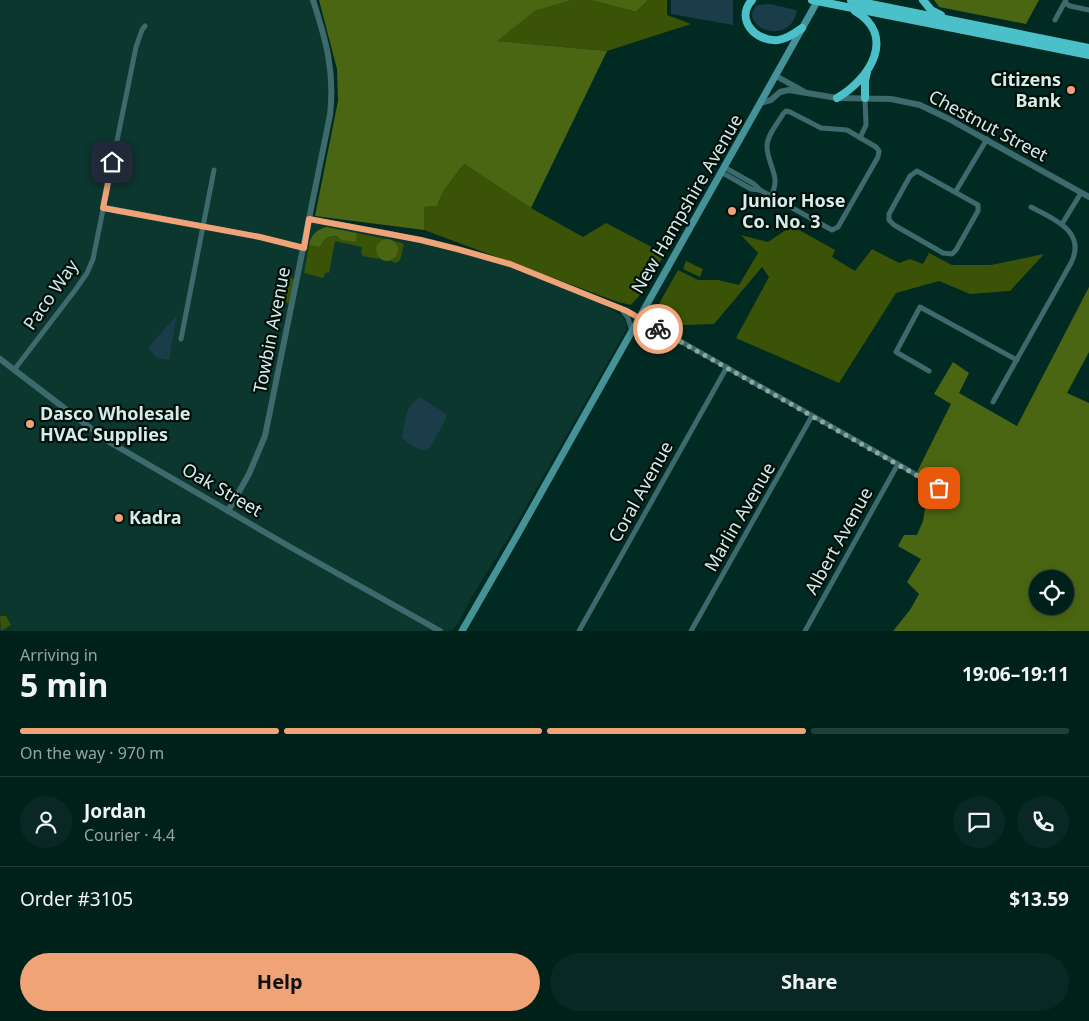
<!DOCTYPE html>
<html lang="en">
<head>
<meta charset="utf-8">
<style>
  body { margin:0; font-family:"Noto Sans",sans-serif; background:#0a2823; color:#f1f3f6; height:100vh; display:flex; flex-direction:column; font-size:19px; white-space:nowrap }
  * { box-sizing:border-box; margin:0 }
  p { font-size:16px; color:#95a3a2 }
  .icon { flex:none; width:28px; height:28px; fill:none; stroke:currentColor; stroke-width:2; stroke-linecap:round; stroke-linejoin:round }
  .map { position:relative; height:631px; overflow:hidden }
  .side { display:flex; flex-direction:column; background:#00201a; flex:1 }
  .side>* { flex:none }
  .fabs { position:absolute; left:1029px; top:570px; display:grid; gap:10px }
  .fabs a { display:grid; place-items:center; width:45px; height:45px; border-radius:50%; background:#00201a; box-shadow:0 2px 8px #0003,0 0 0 1px #223e39; font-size:25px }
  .pin { position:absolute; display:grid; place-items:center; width:42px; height:42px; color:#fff; margin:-21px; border-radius:10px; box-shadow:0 2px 8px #0006 }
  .courier { position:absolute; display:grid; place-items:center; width:50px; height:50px; margin:-25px; border:4px solid #efa376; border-radius:50%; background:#fff; color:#222; box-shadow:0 1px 6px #0007 }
  .headline em { font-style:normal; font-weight:700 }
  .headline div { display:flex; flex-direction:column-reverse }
  .headline { display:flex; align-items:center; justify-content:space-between; height:85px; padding:0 20px }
  h1 { font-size:32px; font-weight:700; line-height:38px }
  .bar { display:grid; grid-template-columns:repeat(4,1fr); gap:8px 5px; align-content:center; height:60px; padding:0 20px }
  .bar i { height:6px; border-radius:4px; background:#223e39 }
  .bar .current { background:#efa376 }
  .bar p { grid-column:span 4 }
  .line { display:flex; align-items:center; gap:12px; padding:0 20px; border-top:1px solid #223e39 }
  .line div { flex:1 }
  .round { display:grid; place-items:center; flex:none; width:52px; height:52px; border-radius:26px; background:#0a2823 }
  .button { display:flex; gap:10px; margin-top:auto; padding:10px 20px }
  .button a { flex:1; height:58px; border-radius:30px; background:#efa376; color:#111; font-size:20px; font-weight:700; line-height:58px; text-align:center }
  .button a+a { background:#0a2823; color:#f1f3f6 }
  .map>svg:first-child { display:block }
</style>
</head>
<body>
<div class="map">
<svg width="1089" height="631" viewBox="0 0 1089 631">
  <rect width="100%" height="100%" fill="#002a22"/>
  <path fill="#0c372f" d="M0 0H313L325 37 332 99 309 219 388 233 510 264 593 298 622 316 626 322V330L510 535 473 595 458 623 451 631H0Z"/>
  <g fill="#3b5307">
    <path d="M572 0H591L636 12 648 0H667V15L691 24 607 51 496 41 535 11Z"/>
    <path d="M464 164 531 208 583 237 606 223 665 254 639 296 631 305 618 302 424 230V207L437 206 444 190Z"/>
    <path d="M792 226 835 250 832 257 855 271 872 249 899 263 910 259 923 264 929 253 952 265H991L1044 254 1010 291 970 294 939 281 896 293 839 383 736 338 769 277 762 267 714 324 659 326 651 318 678 270 698 280H718L739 285 758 253 741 235 768 242Z"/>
    <path d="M357 233 386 239 379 242 376 252 379 259 363 256 361 253 362 247 335 241 329 273 326 272 323 278 304 273 309 245 320 247C329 230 340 237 355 242Z"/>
    <path d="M392 240 404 244 400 260 396 263 391 261 395 258V242Z"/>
    <path d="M686 261 703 269 700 277 683 269Z"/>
    <path d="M285 277 294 279 289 303 279 301Z"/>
    <path d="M0 616H6L11 625 1 631Z"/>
  </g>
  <g fill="#4b6612" fill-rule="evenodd">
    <path d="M319 0H572L535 11 497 41 607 51 531 208 464 164 444 190 437 206 424 207V230L315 216 338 101 337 69Z"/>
    <path d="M591 0H648L636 12Z"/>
    <path d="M934 0H1039L1026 24 939 7Z"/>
    <path d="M326 227 357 233 356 242 341 240 337 236C328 236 324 239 320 247L309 245C311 235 316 230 326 227Z"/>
    <circle cx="387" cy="250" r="11"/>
    <path d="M1089 287V352L1067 393 1089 403V631H893L910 610 919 594 907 582 921 559 898 546 904 535H917L923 521 927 497 916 474 951 404 934 394 953 362 969 373 959 393 1017 426ZM1038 579H1065V606H1038Z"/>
  </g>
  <g fill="#1b3c49">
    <path d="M671 0H733V25L671 14Z"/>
    <path d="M770 4 796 10 797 11C788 50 736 24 757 5Z"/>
    <path d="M177 315 169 360 157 358 148 348Z"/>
    <path d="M420 397 446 414V419L430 447 425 450H421L407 442 402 437C406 419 404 408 420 397Z"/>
  </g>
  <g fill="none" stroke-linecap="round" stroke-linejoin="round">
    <g stroke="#3c6a6d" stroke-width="5">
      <path d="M1065 3 1070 6 1089 10"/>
      <path d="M1055 20 1066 0"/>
      <path d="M860 138 866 125 865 98"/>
      <path d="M724 167 754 184 760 190 832 230 838 227 878 157 879 151 876 147 847 130 821 128 790 112 786 111 783 114C778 123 767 135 767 146 767 165 782 176 771 196"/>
      <path d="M917 171 978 205V211L956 250 952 254 943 253 894 225 889 220V214L910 176Z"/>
      <path d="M721 172 751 189 759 190"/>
      <path d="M956 191 987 139"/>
      <path d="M103 207 260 237 304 248"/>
      <path d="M309 219 388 233 457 249 510 264 627 311 898 464 952 496"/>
      <path d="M1062 224 1081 193"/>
      <path d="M622 310 628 318 632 331"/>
      <path d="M181 339 214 170"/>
      <path d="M14 370 76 289 87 273 93 259 136 47 142 30 145 26"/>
      <path d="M929 371 896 352 920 307 1017 360"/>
      <path d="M993 402 1071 263C1087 231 1053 219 1031 207"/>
      <path d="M579 631 727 367"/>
      <path d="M691 631 812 416"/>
      <path d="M805 631 898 464"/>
    </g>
    <g stroke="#3c6a6d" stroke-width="6">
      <path d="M776 76 803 91"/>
      <path d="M761 103 771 100 780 92 789 90 837 98 891 99 920 105 949 119 1089 197"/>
      <path d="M0 359 106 440 292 548 440 631"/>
      <path d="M228 511 249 474 265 436 330 115C335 72 326 40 313 0"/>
    </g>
    <path stroke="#459298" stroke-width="7" d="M462 631 515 539 818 0"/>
    <g stroke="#4cc0c9" stroke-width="8">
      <path d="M752 0C735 19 755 42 778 40 787 39 795 33 802 28"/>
      <path d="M812 0 1089 55"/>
      <path d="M851 0 1089 48"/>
      <path d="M923 0 931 10 941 15"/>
      <path d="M837 98C870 79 897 36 855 11"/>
      <path d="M865 98V81L867 72"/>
    </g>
  </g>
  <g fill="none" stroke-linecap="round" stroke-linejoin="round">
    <path stroke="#8ba8a1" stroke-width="5" stroke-dasharray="0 9" d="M658 329 939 488"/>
    <path stroke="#efa376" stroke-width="6" d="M112 162 103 208 260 237 304 248 309 219 421 240 457 249 510 264 627 311 658 329"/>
  </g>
  <g fill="#efa376" stroke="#010f0b" stroke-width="2">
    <circle cx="1071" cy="90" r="5"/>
    <circle cx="732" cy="211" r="5"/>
    <circle cx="30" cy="424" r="5"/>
    <circle cx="119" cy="518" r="5"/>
  </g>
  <g text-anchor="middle" stroke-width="4.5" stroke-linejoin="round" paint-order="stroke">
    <g font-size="18" font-weight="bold" fill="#d6ece6" stroke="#010f0b" text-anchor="start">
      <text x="1061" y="86" text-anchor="end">Citizens<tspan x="1061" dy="21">Bank</tspan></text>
      <text x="742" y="207">Junior Hose<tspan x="742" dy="21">Co. No. 3</tspan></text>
      <text x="40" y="420">Dasco Wholesale<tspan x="40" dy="21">HVAC Supplies</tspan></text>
      <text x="129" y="524">Kadra</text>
    </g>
    <g font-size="18" fill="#d6ece6" stroke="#010f0b">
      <text transform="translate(988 126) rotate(28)" y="6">Chestnut Street</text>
      <text transform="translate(687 204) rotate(-60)" y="6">New Hampshire Avenue</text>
      <text transform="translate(51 295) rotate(-55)" y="6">Paco Way</text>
      <text transform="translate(272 330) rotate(-79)" y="6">Towbin Avenue</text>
      <text transform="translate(222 490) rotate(30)" y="6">Oak Street</text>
      <text transform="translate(641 492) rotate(-61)" y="6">Coral Avenue</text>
      <text transform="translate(740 517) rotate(-60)" y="6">Marlin Avenue</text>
      <text transform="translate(839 541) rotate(-61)" y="6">Albert Avenue</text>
    </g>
  </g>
</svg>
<div class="fabs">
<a><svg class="icon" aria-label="locate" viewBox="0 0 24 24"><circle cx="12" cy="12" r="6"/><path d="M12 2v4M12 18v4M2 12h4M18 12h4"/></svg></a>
</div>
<div class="pin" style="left:939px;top:488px;background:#ea580c"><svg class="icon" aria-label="bag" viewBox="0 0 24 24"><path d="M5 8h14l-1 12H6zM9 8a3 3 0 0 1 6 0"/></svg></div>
<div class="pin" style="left:112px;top:162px;background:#1f2937"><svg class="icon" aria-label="home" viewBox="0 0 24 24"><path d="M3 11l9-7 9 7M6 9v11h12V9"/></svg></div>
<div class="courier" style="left:658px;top:329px"><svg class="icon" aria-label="bike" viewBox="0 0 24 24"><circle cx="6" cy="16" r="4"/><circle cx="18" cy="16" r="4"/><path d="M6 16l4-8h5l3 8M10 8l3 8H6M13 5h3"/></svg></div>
</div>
<section class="side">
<div class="headline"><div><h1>5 min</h1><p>Arriving in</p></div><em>19:06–19:11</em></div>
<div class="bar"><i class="current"></i><i class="current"></i><i class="current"></i><i></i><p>On the way · 970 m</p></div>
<div class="line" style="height:90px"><a class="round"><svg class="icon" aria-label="person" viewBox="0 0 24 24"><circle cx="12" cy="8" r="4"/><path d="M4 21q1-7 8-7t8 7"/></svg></a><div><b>Jordan</b><p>Courier · 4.4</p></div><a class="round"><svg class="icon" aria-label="chat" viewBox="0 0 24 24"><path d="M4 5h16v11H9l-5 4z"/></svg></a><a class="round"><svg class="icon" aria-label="phone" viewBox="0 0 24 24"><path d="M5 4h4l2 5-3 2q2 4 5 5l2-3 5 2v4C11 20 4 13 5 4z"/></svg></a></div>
<div class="line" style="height:65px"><div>Order #3105</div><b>$13.59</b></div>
<div class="button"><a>Help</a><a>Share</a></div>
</section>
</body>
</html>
